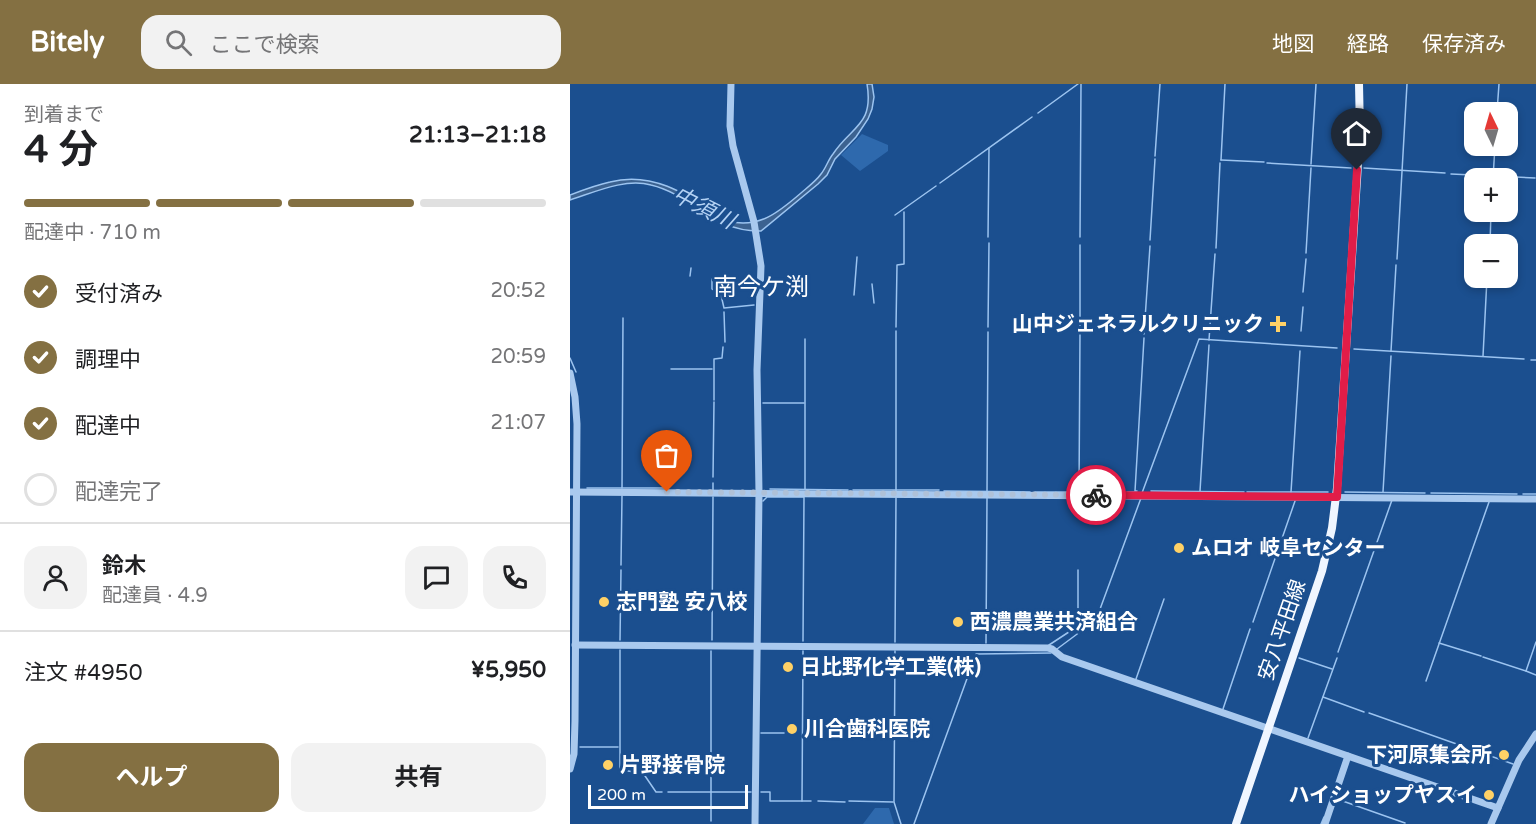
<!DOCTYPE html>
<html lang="ja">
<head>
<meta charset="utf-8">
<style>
  body { margin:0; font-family:"Varela Round","Noto Sans JP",sans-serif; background:#f2f2f2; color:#202124; height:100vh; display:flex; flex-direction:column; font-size:22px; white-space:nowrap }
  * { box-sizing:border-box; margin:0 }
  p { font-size:20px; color:#757577 }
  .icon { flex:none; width:33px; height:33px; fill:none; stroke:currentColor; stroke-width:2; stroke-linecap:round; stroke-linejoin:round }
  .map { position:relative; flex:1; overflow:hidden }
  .drawer { display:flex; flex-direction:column; background:#fff; width:570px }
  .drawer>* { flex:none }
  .needle { width:39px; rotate:355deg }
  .fabs { position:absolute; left:894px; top:18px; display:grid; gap:12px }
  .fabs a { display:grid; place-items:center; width:54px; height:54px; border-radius:12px; background:#fff; box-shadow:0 3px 9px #0003; font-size:30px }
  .scale { position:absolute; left:18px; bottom:15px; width:160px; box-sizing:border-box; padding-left:6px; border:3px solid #fff; border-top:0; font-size:16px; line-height:21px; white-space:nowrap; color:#fff; -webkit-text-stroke:4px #1b4f8f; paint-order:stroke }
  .pin { position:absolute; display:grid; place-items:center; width:51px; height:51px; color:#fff; margin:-62px -26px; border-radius:50% 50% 50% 0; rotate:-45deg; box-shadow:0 0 6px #0007 }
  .pin .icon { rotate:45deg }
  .courier { position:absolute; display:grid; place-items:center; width:60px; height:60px; margin:-30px; border:4px solid #e11d48; border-radius:50%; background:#fff; color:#222; box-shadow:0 2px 8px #0007 }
  .head em { font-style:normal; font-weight:700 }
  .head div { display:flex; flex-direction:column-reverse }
  .head { display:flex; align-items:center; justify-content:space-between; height:102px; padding:0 24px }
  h1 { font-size:39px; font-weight:700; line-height:45px }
  .bar { display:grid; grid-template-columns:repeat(4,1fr); gap:9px 6px; align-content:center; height:72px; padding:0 24px }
  .bar i { height:8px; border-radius:4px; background:#e0e0e0 }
  .bar .selected { background:#847042 }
  .bar p { grid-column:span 4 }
  .line { display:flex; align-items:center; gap:15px; padding:0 24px; border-top:2px solid #e0e0e0 }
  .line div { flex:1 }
  .round { display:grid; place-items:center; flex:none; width:63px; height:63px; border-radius:18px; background:#f2f2f2 }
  ol { padding:0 24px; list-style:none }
  li { display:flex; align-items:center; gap:18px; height:66px }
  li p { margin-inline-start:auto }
  li .icon { padding:6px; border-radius:50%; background:#847042; color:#fff; stroke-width:4 }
  li:last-child { color:#757577 }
  li i { width:33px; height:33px; border:3px solid #e0e0e0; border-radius:50% }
  .cta { display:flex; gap:12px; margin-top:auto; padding:12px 24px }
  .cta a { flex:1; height:69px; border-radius:18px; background:#847042; color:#fff; font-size:24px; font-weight:700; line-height:69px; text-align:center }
  .cta a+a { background:#f2f2f2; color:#202124 }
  header { display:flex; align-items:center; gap:36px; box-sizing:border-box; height:84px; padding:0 30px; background:#847042; color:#fff }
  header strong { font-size:28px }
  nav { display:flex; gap:33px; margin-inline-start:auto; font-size:21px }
  .search { width:420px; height:54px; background:#f2f2f2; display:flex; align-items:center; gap:15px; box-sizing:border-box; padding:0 21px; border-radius:18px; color:#757577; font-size:22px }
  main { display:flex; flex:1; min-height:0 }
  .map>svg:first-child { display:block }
</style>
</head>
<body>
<header>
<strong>Bitely</strong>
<div class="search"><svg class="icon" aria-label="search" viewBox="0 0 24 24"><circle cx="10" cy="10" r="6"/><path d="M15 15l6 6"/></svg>ここで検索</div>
<nav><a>地図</a><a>経路</a><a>保存済み</a></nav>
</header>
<main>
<section class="drawer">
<div class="head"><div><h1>4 分</h1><p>到着まで</p></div><em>21:13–21:18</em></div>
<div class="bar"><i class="selected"></i><i class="selected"></i><i class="selected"></i><i></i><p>配達中 · 710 m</p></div>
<ol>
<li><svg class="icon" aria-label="check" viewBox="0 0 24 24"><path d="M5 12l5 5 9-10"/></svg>受付済み<p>20:52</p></li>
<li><svg class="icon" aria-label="check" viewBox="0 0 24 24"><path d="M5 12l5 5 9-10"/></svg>調理中<p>20:59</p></li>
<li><svg class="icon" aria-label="check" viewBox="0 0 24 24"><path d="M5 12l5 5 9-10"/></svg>配達中<p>21:07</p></li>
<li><i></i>配達完了</li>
</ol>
<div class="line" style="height:108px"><a class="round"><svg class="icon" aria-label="person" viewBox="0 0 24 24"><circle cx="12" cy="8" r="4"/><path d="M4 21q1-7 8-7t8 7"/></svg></a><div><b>鈴木</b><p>配達員 · 4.9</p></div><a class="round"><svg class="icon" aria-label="chat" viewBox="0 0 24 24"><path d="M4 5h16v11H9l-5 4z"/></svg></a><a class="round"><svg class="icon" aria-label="phone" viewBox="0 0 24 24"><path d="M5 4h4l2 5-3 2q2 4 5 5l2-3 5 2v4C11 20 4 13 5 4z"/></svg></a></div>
<div class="line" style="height:78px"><div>注文 #4950</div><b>¥5,950</b></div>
<div class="cta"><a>ヘルプ</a><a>共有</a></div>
</section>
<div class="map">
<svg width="966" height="740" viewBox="0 0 966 740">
  <rect width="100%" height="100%" fill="#1b4f8f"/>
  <g fill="#2e69ad">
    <path d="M292 50 318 61V67L290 87 271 71Z"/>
    <path d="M305 724H319L324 740H293Z"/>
  </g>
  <path fill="#3c6290" stroke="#9cc4f0" stroke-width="1.5" d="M297 0H302L304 13 302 25 298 35 286 53 265 75 257 91 248 100 191 147C142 148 123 111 81 101 55 94 25 108 0 116V111C13 106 26 101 40 98 85 86 122 114 158 137 189 145 209 128 231 109 238 103 246 97 251 90 256 84 258 76 263 70 281 42 304 42 297 0Z"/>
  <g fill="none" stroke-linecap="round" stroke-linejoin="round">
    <g stroke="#9cc4f0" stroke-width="1.5">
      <path d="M927 28 929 0"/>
      <path d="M468 29 508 0"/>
      <path d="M585 72 590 0"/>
      <path d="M651 76 655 0"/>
      <path d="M651 76 694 78"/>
      <path d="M697 79 781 84"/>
      <path d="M741 80 746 0"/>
      <path d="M794 84 875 89"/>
      <path d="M881 90 965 94"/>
      <path d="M923 94 925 62"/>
      <path d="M370 99 462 33"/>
      <path d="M325 131 366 102"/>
      <path d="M418 153 419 64"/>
      <path d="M510 153 511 0"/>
      <path d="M580 156 585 75"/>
      <path d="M920 160 921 128"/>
      <path d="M646 164 650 79"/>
      <path d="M736 169 741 84"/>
      <path d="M827 175 837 0"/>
      <path d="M120 192 121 184"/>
      <path d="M142 195V205L145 207"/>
      <path d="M302 200 304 219"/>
      <path d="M733 208 736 175"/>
      <path d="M151 211 154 224 184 221"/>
      <path d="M284 211 287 173"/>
      <path d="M154 228 155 258"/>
      <path d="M326 243 327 181 334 180V128"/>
      <path d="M418 243 419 159"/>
      <path d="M510 244V161"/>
      <path d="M731 247 733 223"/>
      <path d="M574 250 580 162"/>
      <path d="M639 256 645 170"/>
      <path d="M784 265 954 275"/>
      <path d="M821 267 826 181"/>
      <path d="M913 272 917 194"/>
      <path d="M0 274 6 288"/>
      <path d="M961 276H966"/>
      <path d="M101 285H142"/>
      <path d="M144 316V275L152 274 153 263"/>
      <path d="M193 319H234"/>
      <path d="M143 393 144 318"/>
      <path d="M143 399V406"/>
      <path d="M17 404H95"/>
      <path d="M52 404 53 234"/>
      <path d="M200 405 278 406"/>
      <path d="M235 405V255"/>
      <path d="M283 406H369"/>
      <path d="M326 407V247"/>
      <path d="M374 407 460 408"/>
      <path d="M417 407 418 248"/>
      <path d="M567 407H565L574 254"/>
      <path d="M581 407 674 408"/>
      <path d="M630 407 639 261"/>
      <path d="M465 408H551"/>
      <path d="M509 408 510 249"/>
      <path d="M557 408H565"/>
      <path d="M677 408H758"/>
      <path d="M721 408 730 267"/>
      <path d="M775 408 855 409"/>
      <path d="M813 408 821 272"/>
      <path d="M572 409 629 255 767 264"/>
      <path d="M861 409 947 410"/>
      <path d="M953 410H966"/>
      <path d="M193 417 197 413H234L233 557"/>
      <path d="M51 481 52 412"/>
      <path d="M683 538 725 417"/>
      <path d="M50 556 51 486"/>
      <path d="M142 556 143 413"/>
      <path d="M325 558 326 414"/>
      <path d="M966 558 956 587 966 591"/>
      <path d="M416 559 417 414"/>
      <path d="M869 559 911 572"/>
      <path d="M479 561 508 542V486"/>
      <path d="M487 565 526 536 571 414"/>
      <path d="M50 566V686L73 689 86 708H92"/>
      <path d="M325 567 324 718 331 740"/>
      <path d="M768 568 822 416"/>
      <path d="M913 573 956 587"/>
      <path d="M729 574 762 585"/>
      <path d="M566 595 594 515"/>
      <path d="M856 597 919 418"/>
      <path d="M753 613 794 628"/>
      <path d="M653 625 680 545"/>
      <path d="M799 629 943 680"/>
      <path d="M191 649H214"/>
      <path d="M738 654 767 574"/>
      <path d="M10 663H48"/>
      <path d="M98 708H181"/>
      <path d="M191 708H200V717H241"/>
      <path d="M767 715 835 739"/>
      <path d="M232 717 233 567"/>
      <path d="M248 717 275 718"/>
      <path d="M279 717 323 718"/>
      <path d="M141 737V567"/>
      <path d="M344 740 406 570 481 569"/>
      <path d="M751 740 754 733"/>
    </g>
    <g stroke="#a9c9ee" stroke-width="7">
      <path d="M161 0 160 42 163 62 184 138 191 182 187 286 189 409 185 740"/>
      <path d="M0 289 5 313 7 340 5 637 4 670 0 685"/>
      <path d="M0 408 966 415"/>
      <path d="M5 561 478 564 482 565 492 573 928 724"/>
      <path d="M755 740 778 672"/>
      <path d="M921 740 949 676 966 650"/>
    </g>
    <path stroke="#f0f6ff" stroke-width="8" d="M666 740 752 487 762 444 767 404 790 49 789 0"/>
  </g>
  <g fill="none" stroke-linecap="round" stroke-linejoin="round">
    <path stroke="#afc1d8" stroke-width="6" stroke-dasharray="0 10.8" d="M97 408 526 411"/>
    <path stroke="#e11d48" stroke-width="8" d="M526 411 767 413 787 86"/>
  </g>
  <g fill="#ffd166" stroke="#1b4f8f" stroke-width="2">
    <path d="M705 231h6v6h6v6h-6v6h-6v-6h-6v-6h6z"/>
    <circle cx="609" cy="464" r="6"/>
    <circle cx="34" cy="518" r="6"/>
    <circle cx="388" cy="538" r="6"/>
    <circle cx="218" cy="583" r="6"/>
    <circle cx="222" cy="645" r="6"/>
    <circle cx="934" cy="671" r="6"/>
    <circle cx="38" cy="681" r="6"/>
    <circle cx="919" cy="711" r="6"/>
  </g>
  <g text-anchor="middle" stroke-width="6" stroke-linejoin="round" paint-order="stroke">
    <g font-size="21" font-weight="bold" fill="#fff" stroke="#1b4f8f" text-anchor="start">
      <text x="694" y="247" text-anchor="end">山中ジェネラルクリニック</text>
      <text x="621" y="471">ムロオ 岐阜センター</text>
      <text x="46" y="525">志門塾 安八校</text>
      <text x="400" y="545">西濃農業共済組合</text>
      <text x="230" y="590">日比野化学工業(株)</text>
      <text x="234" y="652">川合歯科医院</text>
      <text x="922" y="678" text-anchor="end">下河原集会所</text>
      <text x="50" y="688">片野接骨院</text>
      <text x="907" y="718" text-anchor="end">ハイショップヤスイ</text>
    </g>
    <g font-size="21" fill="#fff" stroke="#1b4f8f">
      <text transform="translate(712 546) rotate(-71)" y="7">安八平田線</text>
    </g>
    <g font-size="22" font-style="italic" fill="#b5d3f5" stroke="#1b4f8f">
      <text transform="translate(134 123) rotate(27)" y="8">中須川</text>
    </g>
    <g font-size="24" fill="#fff" stroke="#1b4f8f">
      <text x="191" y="211">南今ケ渕</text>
    </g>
  </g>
</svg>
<div class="fabs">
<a><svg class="needle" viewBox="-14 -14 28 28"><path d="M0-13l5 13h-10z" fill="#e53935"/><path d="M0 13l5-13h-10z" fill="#757577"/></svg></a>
<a>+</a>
<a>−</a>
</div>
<div class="scale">200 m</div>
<div class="pin" style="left:97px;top:408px;background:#ea580c"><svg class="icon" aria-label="bag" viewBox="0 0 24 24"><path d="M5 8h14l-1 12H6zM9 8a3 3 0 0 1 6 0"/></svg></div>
<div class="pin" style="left:787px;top:86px;background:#1f2937"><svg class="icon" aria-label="home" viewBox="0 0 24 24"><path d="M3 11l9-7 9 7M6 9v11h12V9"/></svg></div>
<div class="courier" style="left:526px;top:411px"><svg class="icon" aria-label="bike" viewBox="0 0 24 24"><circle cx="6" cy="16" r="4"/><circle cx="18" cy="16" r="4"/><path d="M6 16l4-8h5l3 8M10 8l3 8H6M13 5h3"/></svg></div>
</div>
</main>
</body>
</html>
